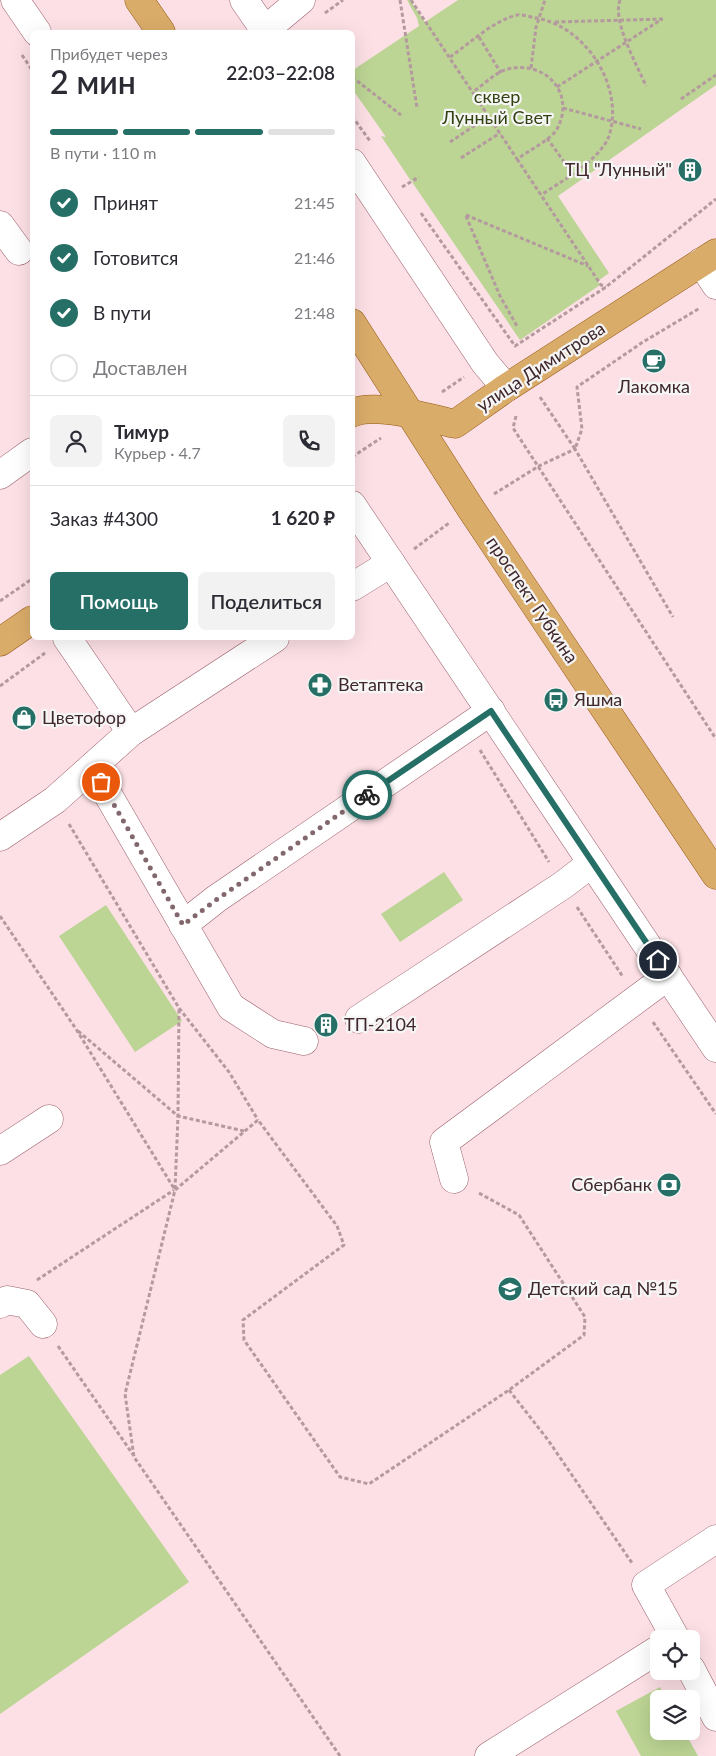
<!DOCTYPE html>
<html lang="ru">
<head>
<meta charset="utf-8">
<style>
  body { margin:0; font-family:Lato,sans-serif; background:#f2f2f3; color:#2b2b33; height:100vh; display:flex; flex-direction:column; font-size:19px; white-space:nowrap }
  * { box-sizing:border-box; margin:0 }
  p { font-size:16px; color:#7c7c81 }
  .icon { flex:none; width:28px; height:28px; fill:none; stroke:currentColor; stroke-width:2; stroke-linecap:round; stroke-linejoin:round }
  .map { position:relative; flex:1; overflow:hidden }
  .side { position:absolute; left:30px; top:30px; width:325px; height:610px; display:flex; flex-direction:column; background:#fff; border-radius:8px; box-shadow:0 5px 20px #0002 }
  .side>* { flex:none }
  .controls { position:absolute; left:650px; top:1630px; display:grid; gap:10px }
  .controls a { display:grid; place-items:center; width:50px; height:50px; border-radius:8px; background:#fff; box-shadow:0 5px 20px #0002; font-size:25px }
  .pin { position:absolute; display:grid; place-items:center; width:42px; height:42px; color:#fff; margin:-21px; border:2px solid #fff; border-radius:50%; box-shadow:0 1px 5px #0007 }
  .courier { position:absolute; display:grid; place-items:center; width:50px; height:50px; margin:-25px; border:4px solid #266f67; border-radius:50%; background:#fff; color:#222; box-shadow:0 1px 6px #0007 }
  .overview em { font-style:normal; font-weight:600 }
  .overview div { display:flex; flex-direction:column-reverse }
  .overview { display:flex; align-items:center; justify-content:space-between; height:85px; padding:0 20px }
  h1 { font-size:32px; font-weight:600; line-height:38px }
  .bar { display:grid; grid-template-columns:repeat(4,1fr); gap:8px 5px; align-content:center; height:60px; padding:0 20px }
  .bar i { height:6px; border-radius:4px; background:#e1e1e2 }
  .bar .on { background:#266f67 }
  .bar p { grid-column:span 4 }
  .line { display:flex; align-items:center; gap:12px; padding:0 20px; border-top:1px solid #e1e1e2 }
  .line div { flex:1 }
  .round { display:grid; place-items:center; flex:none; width:52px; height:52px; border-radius:8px; background:#f2f2f3 }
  ol { padding:0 20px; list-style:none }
  li { display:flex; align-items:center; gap:15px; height:55px }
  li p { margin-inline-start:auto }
  li .icon { padding:5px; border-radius:50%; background:#266f67; color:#fff; stroke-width:4 }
  li:last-child { color:#7c7c81 }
  li i { width:28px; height:28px; border:2px solid #e1e1e2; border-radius:50% }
  .primary-button { display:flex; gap:10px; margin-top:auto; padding:10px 20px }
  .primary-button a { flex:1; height:58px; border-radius:8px; background:#266f67; color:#fff; font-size:20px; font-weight:600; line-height:58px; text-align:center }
  .primary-button a+a { background:#f2f2f3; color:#2b2b33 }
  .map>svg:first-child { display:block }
</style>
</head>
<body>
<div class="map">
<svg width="716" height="1756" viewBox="0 0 716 1756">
  <rect width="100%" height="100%" fill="#fce0e5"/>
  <g fill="#bcd494">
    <path d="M407 0H410L425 22 458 0H716V85L558 196 609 273 598 281 600 285 520 340 412 182 415 180 411 181 381 136 386 137 353 90V70L419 26 417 18Z"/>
    <path d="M444 872 463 900 400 942 381 914Z"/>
    <path d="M106 905 182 1021 135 1052 59 936Z"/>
    <path d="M29 1356 189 1582 0 1714V1375Z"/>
    <path d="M660 1687 666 1699H659V1731H684L698 1756H641L616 1711Z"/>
  </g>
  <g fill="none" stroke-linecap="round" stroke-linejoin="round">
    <defs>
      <g id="minor">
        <path d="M15 0 37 32"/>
        <path d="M244 0 266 32"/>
        <path d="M265 30 301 0"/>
        <path d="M352 163 485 363 506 388"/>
        <path d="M0 225 19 251"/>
        <path d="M701 262 716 285"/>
        <path d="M0 475 32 452"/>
        <path d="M352 505 716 1048"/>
        <path d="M352 587 391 563"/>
        <path d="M67 638 131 732"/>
        <path d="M92 767 231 1007 273 1034 304 1041"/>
        <path d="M0 837 55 800 131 732 275 638"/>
        <path d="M183 925 216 899 491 711"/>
        <path d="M359 1019 563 885 592 863"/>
        <path d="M0 1151 49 1119"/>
        <path d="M454 1179 444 1142 668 976"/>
        <path d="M0 1304 7 1300 27 1304 43 1324"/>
        <path d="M676 1639 646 1585 716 1539"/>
        <path d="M691 1669 716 1717"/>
        <path d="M489 1756 659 1649"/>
      </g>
      <g id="major">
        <path d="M139 0 161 32"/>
        <path d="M352 323 471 509 716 875"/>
        <path d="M352 413C375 402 430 418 455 424L506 388 716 253"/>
        <path d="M0 642 32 620"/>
      </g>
    </defs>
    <use href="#minor" stroke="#9a5f6c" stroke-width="29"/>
    <use href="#major" stroke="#945914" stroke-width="29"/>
    <g stroke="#b4999e" stroke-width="3" stroke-dasharray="4 2.5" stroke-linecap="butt">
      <path d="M400 0 417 108"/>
      <path d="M411 0 517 159C527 152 553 138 557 129 576 94 546 60 508 69 497 71 483 85 473 92"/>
      <path d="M620 0C612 21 637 65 646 86"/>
      <path d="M325 13 343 0"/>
      <path d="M555 22 665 19"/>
      <path d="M479 37 501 73"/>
      <path d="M22 55 32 70"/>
      <path d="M450 57C470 43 493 21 517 15 522 14 530 17 536 18 585 26 625 86 609 136 600 160 562 181 541 195"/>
      <path d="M531 68 536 27 545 0"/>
      <path d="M352 77 401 115"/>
      <path d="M557 87 662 19"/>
      <path d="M681 99 716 75"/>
      <path d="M563 108 641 129"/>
      <path d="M352 116 370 141"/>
      <path d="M547 138 572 173"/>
      <path d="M450 142 489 116"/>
      <path d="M461 158 500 133"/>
      <path d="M517 159 601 285 606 287"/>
      <path d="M402 187 419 177"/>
      <path d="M421 213 515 346 606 287 716 199"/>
      <path d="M466 215 588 266"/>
      <path d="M466 216 500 296 517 326"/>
      <path d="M442 392 464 377"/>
      <path d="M540 397 575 449 582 429 577 387 643 342 700 308"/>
      <path d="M516 416 513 428 716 739"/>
      <path d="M352 457 381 438"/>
      <path d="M494 494 539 466 575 449 673 617"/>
      <path d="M414 549 449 523"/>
      <path d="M0 601 32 579"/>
      <path d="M0 686 45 653"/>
      <path d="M480 750 549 862"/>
      <path d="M69 824 179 1008 229 1072 258 1120"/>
      <path d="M577 907 623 977"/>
      <path d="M0 916 76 1029 175 1190"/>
      <path d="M653 1022 716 1114"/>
      <path d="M78 1031 178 1116 244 1131"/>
      <path d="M175 1189 178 1116 179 1008"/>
      <path d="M37 1280 174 1190"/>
      <path d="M58 1346 134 1456"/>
      <path d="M509 1390 548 1440 632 1563"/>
      <path d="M340 1756 134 1457 125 1394 175 1190 258 1120 337 1226 344 1245 243 1320 244 1340 340 1477 369 1484 509 1390 584 1335 585 1317 519 1215 477 1192"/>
    </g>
    <use href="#minor" stroke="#fff" stroke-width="28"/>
    <use href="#major" stroke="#daac6a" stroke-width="28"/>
  </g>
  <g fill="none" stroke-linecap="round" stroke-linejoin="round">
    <path stroke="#82686d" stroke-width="5" stroke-dasharray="0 9" d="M101 782 183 925 216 900 367 795"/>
    <path stroke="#266f67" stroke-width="6" d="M367 795 491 711 658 960"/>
  </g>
  <defs>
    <symbol id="building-disc" viewBox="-11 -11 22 22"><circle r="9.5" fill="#266f67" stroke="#f5f5f5"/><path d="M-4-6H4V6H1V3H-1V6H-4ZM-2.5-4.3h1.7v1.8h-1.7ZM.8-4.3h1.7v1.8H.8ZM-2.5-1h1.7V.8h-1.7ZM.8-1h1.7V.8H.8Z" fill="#fff"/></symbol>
    <symbol id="cafe-disc" viewBox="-11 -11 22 22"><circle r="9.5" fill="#266f67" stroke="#f5f5f5"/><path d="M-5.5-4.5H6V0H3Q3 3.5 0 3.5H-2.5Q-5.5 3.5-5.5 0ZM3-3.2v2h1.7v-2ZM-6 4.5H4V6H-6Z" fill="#fff"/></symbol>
    <symbol id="pharmacy-disc" viewBox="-11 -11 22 22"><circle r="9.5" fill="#266f67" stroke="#f5f5f5"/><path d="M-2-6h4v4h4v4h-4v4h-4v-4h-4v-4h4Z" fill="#fff"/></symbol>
    <symbol id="bus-disc" viewBox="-11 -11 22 22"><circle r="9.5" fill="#266f67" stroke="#f5f5f5"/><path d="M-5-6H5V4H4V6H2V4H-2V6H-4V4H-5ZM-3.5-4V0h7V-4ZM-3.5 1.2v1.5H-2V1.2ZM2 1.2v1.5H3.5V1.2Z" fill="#fff"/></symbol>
    <symbol id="shop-disc" viewBox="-11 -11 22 22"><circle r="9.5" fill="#266f67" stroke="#f5f5f5"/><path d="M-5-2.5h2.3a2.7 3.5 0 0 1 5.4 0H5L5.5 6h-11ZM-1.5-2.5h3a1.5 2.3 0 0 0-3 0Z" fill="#fff"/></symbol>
    <symbol id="bank-disc" viewBox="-11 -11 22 22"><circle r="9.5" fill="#266f67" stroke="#f5f5f5"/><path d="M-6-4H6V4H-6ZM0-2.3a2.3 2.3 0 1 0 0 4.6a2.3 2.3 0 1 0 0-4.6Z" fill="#fff"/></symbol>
    <symbol id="school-disc" viewBox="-11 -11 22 22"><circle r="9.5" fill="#266f67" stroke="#f5f5f5"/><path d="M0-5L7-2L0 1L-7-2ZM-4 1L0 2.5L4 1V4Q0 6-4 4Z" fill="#fff"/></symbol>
  </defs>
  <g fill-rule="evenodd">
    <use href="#building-disc" x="676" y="156" width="28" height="28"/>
    <use href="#cafe-disc" x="640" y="347" width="28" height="28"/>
    <use href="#pharmacy-disc" x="306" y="671" width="28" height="28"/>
    <use href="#bus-disc" x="542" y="686" width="28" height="28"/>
    <use href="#shop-disc" x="10" y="704" width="28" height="28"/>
    <use href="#building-disc" x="312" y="1011" width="28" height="28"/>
    <use href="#bank-disc" x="655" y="1171" width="28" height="28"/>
    <use href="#school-disc" x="496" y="1275" width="28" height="28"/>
  </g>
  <g text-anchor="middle" stroke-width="4.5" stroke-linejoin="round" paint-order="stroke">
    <g font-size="18" fill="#31410f" stroke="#f5f5f5">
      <text x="497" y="103">сквер<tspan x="497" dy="21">Лунный Свет</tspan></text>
    </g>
    <g font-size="18" fill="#40272c" stroke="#f5f5f5" text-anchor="start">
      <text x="672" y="176" text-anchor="end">ТЦ "Лунный"</text>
      <text x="654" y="393" text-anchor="middle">Лакомка</text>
      <text x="338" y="691">Ветаптека</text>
      <text x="574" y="706">Яшма</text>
      <text x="42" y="724">Цветофор</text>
      <text x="344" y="1031">ТП-2104</text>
      <text x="652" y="1191" text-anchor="end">Сбербанк</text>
      <text x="528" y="1295">Детский сад №15</text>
    </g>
    <g font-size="18" fill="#40272c" stroke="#f5f5f5">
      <text transform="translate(541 367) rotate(-33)" y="6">улица Димитрова</text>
      <text transform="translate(532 600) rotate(56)" y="6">проспект Губкина</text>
    </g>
  </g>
</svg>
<div class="controls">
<a><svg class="icon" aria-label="locate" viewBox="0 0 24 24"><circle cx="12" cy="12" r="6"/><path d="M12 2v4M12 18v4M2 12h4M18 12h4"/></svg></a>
<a><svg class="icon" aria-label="layers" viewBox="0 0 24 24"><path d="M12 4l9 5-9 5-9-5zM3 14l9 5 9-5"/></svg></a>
</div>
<div class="pin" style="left:101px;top:782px;background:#ea580c"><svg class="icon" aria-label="bag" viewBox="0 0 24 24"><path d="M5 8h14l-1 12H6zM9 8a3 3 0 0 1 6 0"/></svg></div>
<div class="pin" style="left:658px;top:960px;background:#1f2937"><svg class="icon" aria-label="home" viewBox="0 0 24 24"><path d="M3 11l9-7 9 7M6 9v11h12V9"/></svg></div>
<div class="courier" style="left:367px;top:795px"><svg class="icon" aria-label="bike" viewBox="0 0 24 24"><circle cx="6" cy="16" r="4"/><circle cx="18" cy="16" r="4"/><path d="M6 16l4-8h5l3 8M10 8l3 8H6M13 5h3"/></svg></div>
<section class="side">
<div class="overview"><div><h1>2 мин</h1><p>Прибудет через</p></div><em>22:03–22:08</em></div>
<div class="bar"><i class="on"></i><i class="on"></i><i class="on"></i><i></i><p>В пути · 110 m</p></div>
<ol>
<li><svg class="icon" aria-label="check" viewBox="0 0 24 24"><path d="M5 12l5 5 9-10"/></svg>Принят<p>21:45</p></li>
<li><svg class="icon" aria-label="check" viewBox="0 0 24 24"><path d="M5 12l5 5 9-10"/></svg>Готовится<p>21:46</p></li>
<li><svg class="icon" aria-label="check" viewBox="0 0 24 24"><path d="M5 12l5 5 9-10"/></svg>В пути<p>21:48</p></li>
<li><i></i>Доставлен</li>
</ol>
<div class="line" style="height:90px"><a class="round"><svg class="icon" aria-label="person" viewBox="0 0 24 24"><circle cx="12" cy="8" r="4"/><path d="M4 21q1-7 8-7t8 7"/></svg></a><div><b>Тимур</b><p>Курьер · 4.7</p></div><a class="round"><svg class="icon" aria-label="phone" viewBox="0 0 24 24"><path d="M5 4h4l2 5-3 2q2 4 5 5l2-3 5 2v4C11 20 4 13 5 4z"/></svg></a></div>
<div class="line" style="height:65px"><div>Заказ #4300</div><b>1 620 ₽</b></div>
<div class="primary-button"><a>Помощь</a><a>Поделиться</a></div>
</section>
</div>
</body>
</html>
